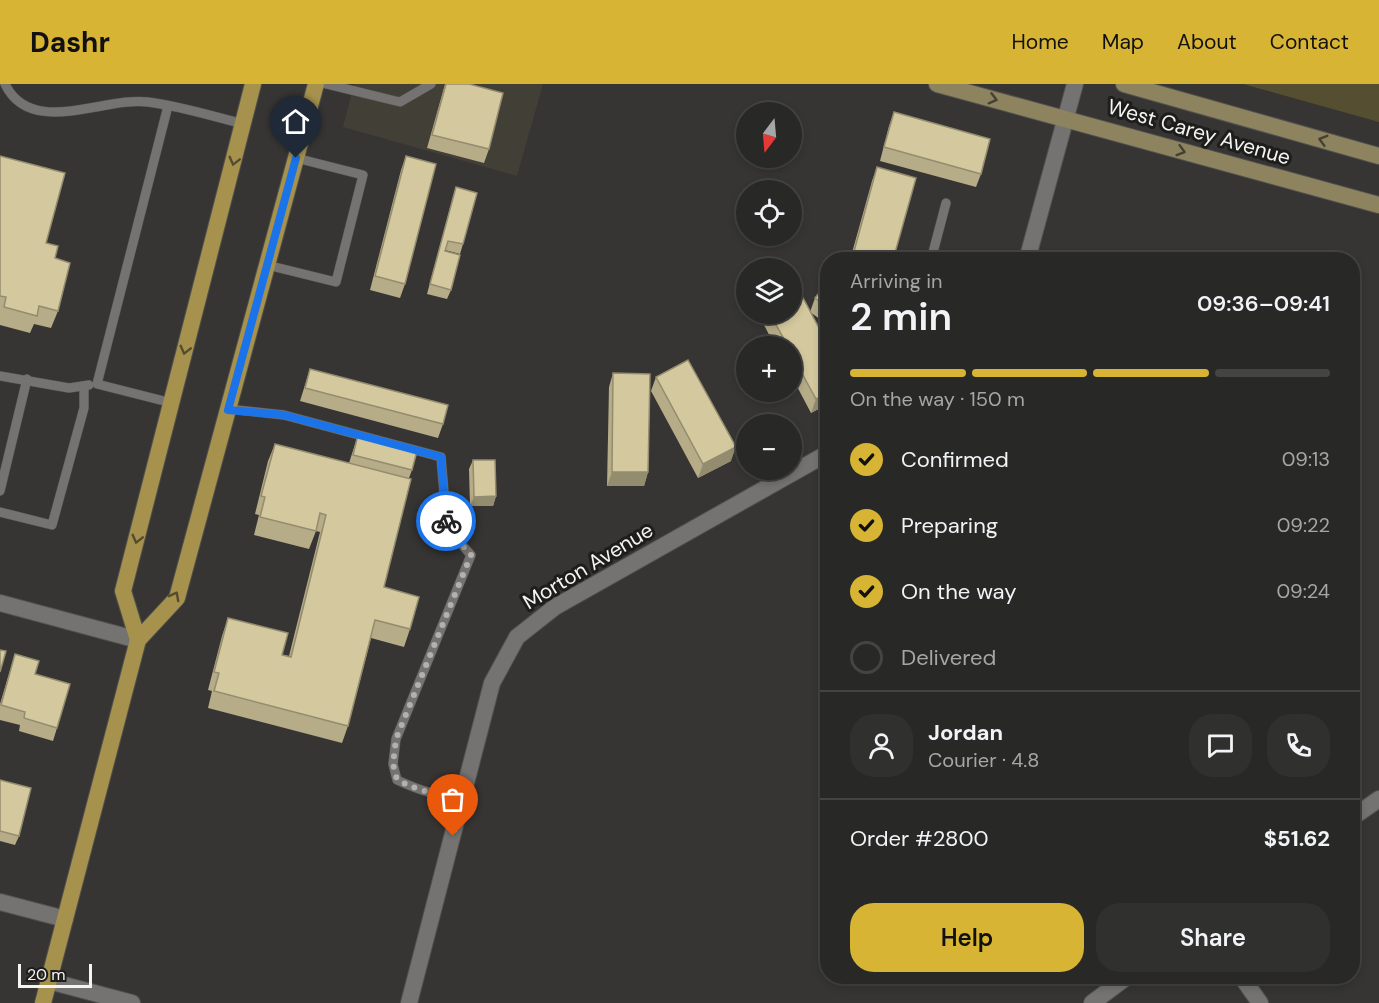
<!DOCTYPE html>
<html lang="en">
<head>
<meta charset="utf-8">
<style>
  body { margin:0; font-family:"DM Sans",sans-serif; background:#30302e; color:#f1f3f6; height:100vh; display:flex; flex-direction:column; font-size:22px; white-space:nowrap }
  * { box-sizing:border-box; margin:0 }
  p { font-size:20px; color:#a5a6a7 }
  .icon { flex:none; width:33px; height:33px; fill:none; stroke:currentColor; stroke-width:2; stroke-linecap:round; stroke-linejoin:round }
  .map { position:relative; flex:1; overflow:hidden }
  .details { position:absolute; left:820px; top:168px; width:540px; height:732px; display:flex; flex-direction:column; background:#282826; border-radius:24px; box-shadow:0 3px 9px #0003,0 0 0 2px #444443 }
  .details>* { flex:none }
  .needle { width:39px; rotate:196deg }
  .tools { position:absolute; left:736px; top:18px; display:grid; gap:12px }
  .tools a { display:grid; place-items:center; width:66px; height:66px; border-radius:50%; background:#282826; box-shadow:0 3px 9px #0003,0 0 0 2px #444443; font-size:30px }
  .scale { position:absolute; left:18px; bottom:15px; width:74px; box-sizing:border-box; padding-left:6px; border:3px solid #f5f4f3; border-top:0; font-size:16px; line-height:21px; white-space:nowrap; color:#f5f4f3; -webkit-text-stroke:4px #1d1d1c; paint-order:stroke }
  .pin { position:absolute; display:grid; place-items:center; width:51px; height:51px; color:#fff; margin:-62px -26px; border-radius:50% 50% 50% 0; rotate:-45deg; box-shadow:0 0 6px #0007 }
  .pin .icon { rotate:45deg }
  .courier { position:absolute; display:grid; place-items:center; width:60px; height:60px; margin:-30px; border:4px solid #1a73e8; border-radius:50%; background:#fff; color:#222; box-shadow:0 2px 8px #0007 }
  .overview em { font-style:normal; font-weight:600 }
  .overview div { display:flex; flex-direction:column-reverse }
  .overview { display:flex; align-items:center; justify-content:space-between; height:102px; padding:0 30px }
  h1 { font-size:39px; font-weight:600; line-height:45px }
  .bar { display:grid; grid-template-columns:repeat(4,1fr); gap:9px 6px; align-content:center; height:72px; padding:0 30px }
  .bar i { height:8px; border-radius:4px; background:#444443 }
  .bar .selected { background:#d7b434 }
  .bar p { grid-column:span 4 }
  .line { display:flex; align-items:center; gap:15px; padding:0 30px; border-top:2px solid #444443 }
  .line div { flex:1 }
  .round { display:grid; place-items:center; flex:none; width:63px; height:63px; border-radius:24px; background:#30302e }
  ol { padding:0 30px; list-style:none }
  li { display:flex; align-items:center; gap:18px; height:66px }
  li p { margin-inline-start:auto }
  li .icon { padding:6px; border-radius:50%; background:#d7b434; color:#111; stroke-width:4 }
  li:last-child { color:#a5a6a7 }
  li i { width:33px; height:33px; border:3px solid #444443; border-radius:50% }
  .action { display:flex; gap:12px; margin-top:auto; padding:12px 30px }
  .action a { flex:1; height:69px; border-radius:24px; background:#d7b434; color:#111; font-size:24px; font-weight:600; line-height:69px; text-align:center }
  .action a+a { background:#30302e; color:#f1f3f6 }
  header { display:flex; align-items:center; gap:36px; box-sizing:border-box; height:84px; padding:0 30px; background:#d7b434; color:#111 }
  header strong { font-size:28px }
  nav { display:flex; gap:33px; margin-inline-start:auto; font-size:21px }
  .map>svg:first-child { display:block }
</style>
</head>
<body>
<header>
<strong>Dashr</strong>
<nav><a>Home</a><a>Map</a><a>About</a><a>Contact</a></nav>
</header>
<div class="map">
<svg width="1379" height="919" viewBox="0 0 1379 919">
  <rect width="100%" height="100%" fill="#363533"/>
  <path fill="#413f36" d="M354 0H543L517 92 343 43Z"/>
  <path fill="#564e30" d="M1243 0H1379V38Z"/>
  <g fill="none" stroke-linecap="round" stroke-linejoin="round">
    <defs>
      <g id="service">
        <path d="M5 0C31 54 105 12 148 18 180 22 212 32 243 40"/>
        <path d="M326 0 400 18 431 0"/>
        <path d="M168 22 97 300 172 319"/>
        <path d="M931 176 946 119"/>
        <path d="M267 181 336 198 363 91 296 74"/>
        <path d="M0 292 69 304 89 301"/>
        <path d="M228 325 284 331 441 373 447 444 471 471 396 655 393 680 397 696C421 707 437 713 463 710"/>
        <path d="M0 407 27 295"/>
        <path d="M0 428 52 441 84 324V302"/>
      </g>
      <g id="minor">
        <path d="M1027 176 1075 0"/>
        <path d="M0 519 138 556"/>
        <path d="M1353 733 1379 715"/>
        <path d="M0 818 65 835"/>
        <path d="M1241 892 1260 919"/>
        <path d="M49 897 132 919"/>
        <path d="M409 919 492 599 517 553 555 523 828 369"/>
        <path d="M1092 919 1128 892"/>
      </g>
      <g id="secondary">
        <path d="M937 0 1379 121"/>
        <path d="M1124 0 1379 72"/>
      </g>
      <g id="primary">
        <path d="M138 556 123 507 253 0"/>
        <path d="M43 919 138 556 177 514 316 0"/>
      </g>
    </defs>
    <use href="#service" stroke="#51514f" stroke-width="10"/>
    <use href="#minor" stroke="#51514f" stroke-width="18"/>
    <use href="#secondary" stroke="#51514f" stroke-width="18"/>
    <use href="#primary" stroke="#51514f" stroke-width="18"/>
    <use href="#service" stroke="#747371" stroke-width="9"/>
    <use href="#minor" stroke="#747371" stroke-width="16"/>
    <use href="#secondary" stroke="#8d835f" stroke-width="16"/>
    <use href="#primary" stroke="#a6924c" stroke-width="16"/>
  </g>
  <g fill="#b6ac88">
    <path d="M445 0H469L489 65 484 79 427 64Z"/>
    <path d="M894 28 981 90 976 103 880 77 889 42Z"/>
    <path d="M0 72 55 174 58 227 51 244 34 240 30 249 0 241Z"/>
    <path d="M406 72 405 200 400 214 370 206 401 86Z"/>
    <path d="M877 83 893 176H850L872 97Z"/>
    <path d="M456 103 463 160 460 170 445 166 451 206 447 215 427 210 453 113Z"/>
    <path d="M828 198V241L810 228 815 214Z"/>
    <path d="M768 230H792L828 320 811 329 792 293V262H775L764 241Z"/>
    <path d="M310 285 443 340 438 354 300 317Z"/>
    <path d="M613 289 648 388 644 402H607L609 303Z"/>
    <path d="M656 293 731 377 698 394 651 307Z"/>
    <path d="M358 351 412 386 409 394 384 503 410 545 404 563 371 554 348 642 342 659 208 624 212 607 208 606 222 552 228 534 282 571 289 572 320 448 316 447 309 465 254 451 259 431 255 430 268 377 275 360 349 379Z"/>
    <path d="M473 376 496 412 493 422H470L469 385Z"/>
    <path d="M15 570 35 590 57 644 53 657 19 647 20 641 0 636V620Z"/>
    <path d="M0 696 19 752 15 761 0 757Z"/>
  </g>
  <g fill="#948c6f">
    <path d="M828 309V320L811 329 816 315Z"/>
    <path d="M736 363 731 377 698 394 703 380Z"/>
    <path d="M612 388H648L644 402H607Z"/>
    <path d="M496 412 493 422H470L474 413Z"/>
  </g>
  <g fill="#d4c89e" stroke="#948c6f" stroke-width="1.5">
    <path d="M446 0H469L503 9 489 65 432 51Z"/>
    <path d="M894 28 990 55 981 90 884 63Z"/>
    <path d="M0 72 65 89 46 159 58 162 55 174 70 179 58 227 39 222 37 232 4 223 6 213 0 212Z"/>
    <path d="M406 72 436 80 405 200 375 192Z"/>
    <path d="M877 83 916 94 893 176H853L852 175Z"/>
    <path d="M456 103 477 109 463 160 448 157 445 167 460 171 451 206 430 200Z"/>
    <path d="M828 198V224L815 214Z"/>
    <path d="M801 210 828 261V309L816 315 792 271V262H788L770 230H792V215Z"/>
    <path d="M688 276 736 363 703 380 656 293Z"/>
    <path d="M310 285 448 321 443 340 305 304Z"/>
    <path d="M613 289 650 290 648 388H612Z"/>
    <path d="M358 351 417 367 412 386 353 371Z"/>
    <path d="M275 360 411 395 384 503 419 513 410 545 375 536 348 642 214 607 219 589 214 588 228 534 288 549 282 571 291 573 326 431 320 429 316 447 260 433 265 413 261 412Z"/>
    <path d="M473 376H495L496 412 474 413Z"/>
    <path d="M0 566 6 567 0 588Z"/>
    <path d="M15 570 39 577 35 590 70 600 57 644 24 634 25 628 1 621Z"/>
    <path d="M0 696 31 704 19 752 0 747Z"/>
  </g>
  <defs><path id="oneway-chevron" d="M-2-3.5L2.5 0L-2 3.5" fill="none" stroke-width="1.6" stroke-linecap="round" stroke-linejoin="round" transform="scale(1.5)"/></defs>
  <g stroke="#444133">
    <use href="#oneway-chevron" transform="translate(993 15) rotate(15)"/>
    <use href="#oneway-chevron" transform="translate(1323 56) rotate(-164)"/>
    <use href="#oneway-chevron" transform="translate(1181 67) rotate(16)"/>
  </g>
  <g stroke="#544c2f">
    <use href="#oneway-chevron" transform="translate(234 77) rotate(104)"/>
    <use href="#oneway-chevron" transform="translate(185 266) rotate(104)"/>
    <use href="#oneway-chevron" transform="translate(137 455) rotate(104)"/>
    <use href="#oneway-chevron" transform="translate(175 512) rotate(-62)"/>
  </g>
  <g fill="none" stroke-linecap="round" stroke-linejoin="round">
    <path stroke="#b2b1b0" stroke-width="6" stroke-dasharray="0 10.8" d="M446 437 447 444 471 471 396 655 393 680 397 696C421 707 437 713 463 710L453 752"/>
    <path stroke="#1a73e8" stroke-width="8" d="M296 74 228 326 284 331 441 373 446 437"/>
  </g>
  <g text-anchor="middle" stroke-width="6" stroke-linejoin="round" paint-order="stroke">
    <g font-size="21" fill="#f5f4f3" stroke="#1d1d1c">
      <text transform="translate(1199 48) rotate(16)" y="7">West Carey Avenue</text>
      <text transform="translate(588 482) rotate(-31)" y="7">Morton Avenue</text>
    </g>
  </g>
</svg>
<div class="tools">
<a><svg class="needle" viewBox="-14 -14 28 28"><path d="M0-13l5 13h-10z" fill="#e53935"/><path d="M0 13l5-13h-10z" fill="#a5a6a7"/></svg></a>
<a><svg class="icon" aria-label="locate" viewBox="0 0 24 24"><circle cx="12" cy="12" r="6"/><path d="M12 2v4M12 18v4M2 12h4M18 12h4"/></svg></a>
<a><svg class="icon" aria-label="layers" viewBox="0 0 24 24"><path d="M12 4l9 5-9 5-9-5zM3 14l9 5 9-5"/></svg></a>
<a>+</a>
<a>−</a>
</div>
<div class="scale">20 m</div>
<div class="pin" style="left:453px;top:752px;background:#ea580c"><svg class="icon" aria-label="bag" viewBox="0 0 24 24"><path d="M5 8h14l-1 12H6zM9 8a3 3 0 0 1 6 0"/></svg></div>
<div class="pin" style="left:296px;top:74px;background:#1f2937"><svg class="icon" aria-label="home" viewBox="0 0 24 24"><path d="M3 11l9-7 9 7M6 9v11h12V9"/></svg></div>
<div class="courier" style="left:446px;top:437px"><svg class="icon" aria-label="bike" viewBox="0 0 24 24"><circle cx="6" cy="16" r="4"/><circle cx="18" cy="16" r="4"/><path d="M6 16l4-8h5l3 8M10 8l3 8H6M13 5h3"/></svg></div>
<section class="details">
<div class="overview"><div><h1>2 min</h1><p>Arriving in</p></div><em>09:36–09:41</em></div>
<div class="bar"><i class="selected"></i><i class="selected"></i><i class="selected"></i><i></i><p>On the way · 150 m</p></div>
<ol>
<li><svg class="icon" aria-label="check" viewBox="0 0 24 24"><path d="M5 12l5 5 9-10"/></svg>Confirmed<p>09:13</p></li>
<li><svg class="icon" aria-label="check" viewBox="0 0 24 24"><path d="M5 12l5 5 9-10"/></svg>Preparing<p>09:22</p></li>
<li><svg class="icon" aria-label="check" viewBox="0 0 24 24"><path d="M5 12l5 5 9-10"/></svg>On the way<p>09:24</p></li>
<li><i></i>Delivered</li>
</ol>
<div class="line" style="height:108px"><a class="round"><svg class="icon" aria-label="person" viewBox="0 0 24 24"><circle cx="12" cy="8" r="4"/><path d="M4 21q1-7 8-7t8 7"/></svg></a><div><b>Jordan</b><p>Courier · 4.8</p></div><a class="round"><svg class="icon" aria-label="chat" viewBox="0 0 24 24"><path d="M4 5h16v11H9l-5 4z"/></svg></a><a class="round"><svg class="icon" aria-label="phone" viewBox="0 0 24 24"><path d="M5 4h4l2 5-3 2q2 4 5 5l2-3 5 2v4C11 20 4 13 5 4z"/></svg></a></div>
<div class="line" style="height:78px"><div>Order #2800</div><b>$51.62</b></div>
<div class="action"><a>Help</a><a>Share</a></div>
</section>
</div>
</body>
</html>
